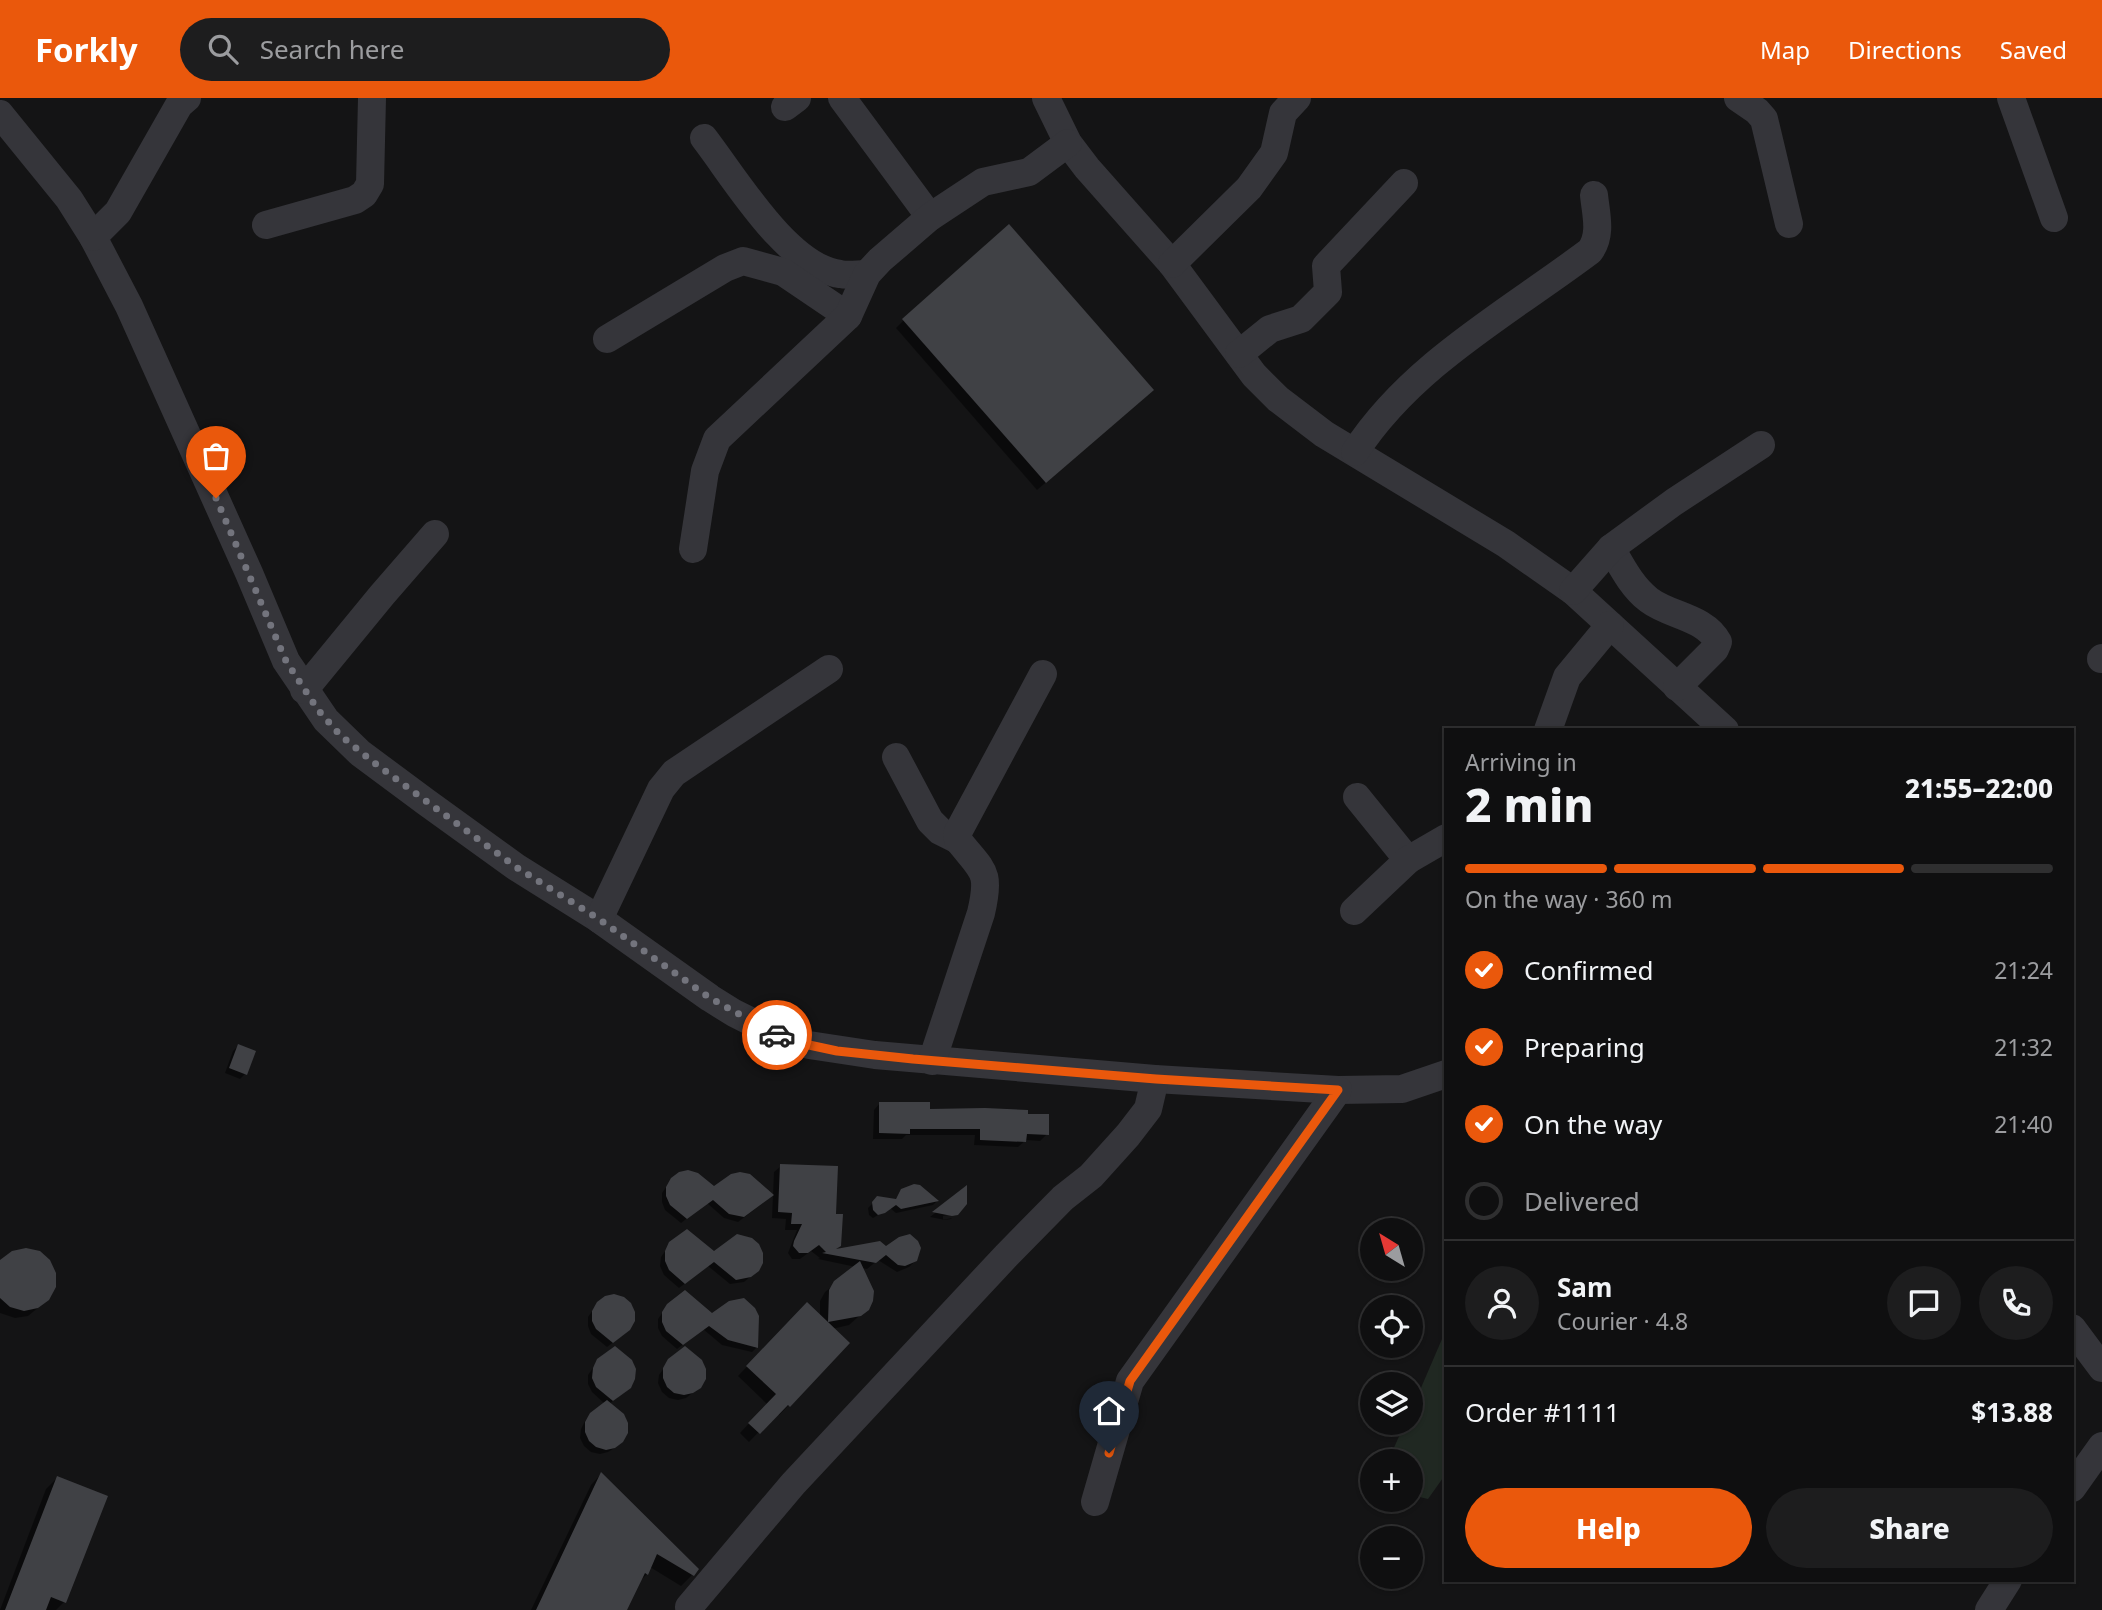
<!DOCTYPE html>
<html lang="en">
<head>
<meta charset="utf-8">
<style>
  body { margin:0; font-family:"Noto Sans",sans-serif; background:#1d1d1e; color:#f1f3f6; height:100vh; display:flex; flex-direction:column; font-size:26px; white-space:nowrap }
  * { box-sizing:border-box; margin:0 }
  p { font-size:23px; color:#9b9c9f }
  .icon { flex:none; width:38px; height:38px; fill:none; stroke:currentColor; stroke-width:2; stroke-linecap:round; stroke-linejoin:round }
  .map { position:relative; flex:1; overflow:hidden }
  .panel { position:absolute; left:1444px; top:630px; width:630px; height:854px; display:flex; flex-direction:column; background:#0f0f10; border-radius:0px; box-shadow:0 2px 5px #0004,0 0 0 2px #2f2f30 }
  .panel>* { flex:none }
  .needle { width:46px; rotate:323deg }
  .fabs { position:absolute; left:1360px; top:1120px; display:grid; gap:14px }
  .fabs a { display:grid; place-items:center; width:63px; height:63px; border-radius:50%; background:#0f0f10; box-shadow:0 2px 5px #0004,0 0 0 2px #2f2f30; font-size:35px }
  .pin { position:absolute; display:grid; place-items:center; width:60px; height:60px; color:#fff; margin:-72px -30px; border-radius:50% 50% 50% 0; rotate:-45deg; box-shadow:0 0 7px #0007 }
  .pin .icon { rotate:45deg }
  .courier { position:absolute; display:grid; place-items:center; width:70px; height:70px; margin:-35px; border:5px solid #ea580c; border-radius:50%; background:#fff; color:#222; box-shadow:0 2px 9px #0007 }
  .summary em { font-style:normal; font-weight:800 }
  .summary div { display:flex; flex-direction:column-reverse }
  .summary { display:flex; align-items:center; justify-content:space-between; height:119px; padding:0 21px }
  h1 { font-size:46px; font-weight:800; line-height:52px }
  .bar { display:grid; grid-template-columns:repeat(4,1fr); gap:10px 7px; align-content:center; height:84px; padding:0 21px }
  .bar i { height:9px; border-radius:5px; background:#2f2f30 }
  .bar .active { background:#ea580c }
  .bar p { grid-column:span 4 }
  .line { display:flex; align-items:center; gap:18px; padding:0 21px; border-top:2px solid #2f2f30 }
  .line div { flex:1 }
  .round { display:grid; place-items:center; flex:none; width:74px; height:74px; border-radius:37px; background:#1d1d1e }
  ol { padding:0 21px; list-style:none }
  li { display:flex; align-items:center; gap:21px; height:77px }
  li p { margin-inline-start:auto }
  li .icon { padding:7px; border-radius:50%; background:#ea580c; color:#fff; stroke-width:4 }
  li:last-child { color:#9b9c9f }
  li i { width:38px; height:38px; border:4px solid #2f2f30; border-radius:50% }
  .primary-button { display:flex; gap:14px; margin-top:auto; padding:14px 21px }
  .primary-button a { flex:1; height:80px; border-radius:42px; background:#ea580c; color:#fff; font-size:28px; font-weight:800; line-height:80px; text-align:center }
  .primary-button a+a { background:#1d1d1e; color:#f1f3f6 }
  header { display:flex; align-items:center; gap:42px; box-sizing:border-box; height:98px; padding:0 35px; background:#ea580c; color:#fff }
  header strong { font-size:33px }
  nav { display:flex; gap:38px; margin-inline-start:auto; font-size:24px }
  .search { width:490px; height:63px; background:#1d1d1e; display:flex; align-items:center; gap:18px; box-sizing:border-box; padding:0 24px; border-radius:38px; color:#9b9c9f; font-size:26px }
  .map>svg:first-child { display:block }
</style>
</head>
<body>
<header>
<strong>Forkly</strong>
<div class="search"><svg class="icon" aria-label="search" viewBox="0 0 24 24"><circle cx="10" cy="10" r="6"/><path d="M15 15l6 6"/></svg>Search here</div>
<nav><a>Map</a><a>Directions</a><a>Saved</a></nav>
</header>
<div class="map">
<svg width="2102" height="1512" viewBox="0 0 2102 1512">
  <rect width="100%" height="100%" fill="#141415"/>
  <path fill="#202822" d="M1445 1234V1377L1428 1401 1411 1397 1410 1363H1388L1405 1325H1410L1411 1313Z"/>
  <g fill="#0007">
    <path d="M904 222 1144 300 1037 392 896 230Z"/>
    <path d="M238 948 245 976 240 981 225 975 233 953Z"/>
    <path d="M880 1005 928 1013 1047 1036 1040 1043 1026 1042 1018 1049 974 1047 975 1037H906L902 1041H873L874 1012Z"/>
    <path d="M781 1068 833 1154 886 1150 916 1162 909 1169 897 1174 878 1162 867 1171 861 1170 867 1211 849 1227 832 1231 848 1245 788 1308 779 1317 777 1315 749 1344 740 1335 767 1306 738 1278 807 1206 820 1219V1203L825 1194 856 1169 818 1161 820 1160 811 1153 800 1161H792L788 1155 797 1132H785L786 1121 772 1120 774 1074Z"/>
    <path d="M672 1081 714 1091 767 1102 738 1124 724 1120 707 1105 681 1125 665 1112 662 1104V1095Z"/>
    <path d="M966 1091 957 1115 943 1118V1122L952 1120 951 1121 945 1122 930 1119Z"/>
    <path d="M902 1093 937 1103 933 1107 896 1115 890 1110 873 1120 869 1117 868 1110 878 1100 895 1102Z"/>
    <path d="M671 1145 714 1156 751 1178 744 1184 730 1186 708 1168 679 1190 664 1177 660 1168 661 1159Z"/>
    <path d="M0 1165 39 1209 28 1218 15 1220 0 1215Z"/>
    <path d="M598 1205 623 1237 607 1249 591 1236 588 1228V1219Z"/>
    <path d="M668 1207 712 1218 757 1249 752 1254 722 1247 703 1231 677 1251 662 1238 658 1230V1221Z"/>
    <path d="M598 1263 623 1295 609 1306 616 1349 608 1354 600 1356 591 1354 584 1348 580 1340 581 1331 585 1323 605 1306 592 1294 588 1286V1277Z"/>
    <path d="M669 1263 700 1289 686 1300 678 1302 669 1300 662 1294 658 1285 659 1277Z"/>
    <path d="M601 1376 692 1477 681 1488 650 1469 647 1476 639 1484 625 1512H531L591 1387Z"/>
    <path d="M57 1380 64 1504 56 1512H0L46 1391Z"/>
  </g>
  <g fill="#404145">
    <path d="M1009 126 1154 292 1046 385 902 221Z"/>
    <path d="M238 946 256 953 247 977 229 970Z"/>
    <path d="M879 1004H930V1011L985 1010 1028 1012V1016H1049V1037L1027 1036 1026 1044 980 1042V1031H910V1036L879 1035Z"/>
    <path d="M780 1066 838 1068 836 1116H843L841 1148 836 1151 880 1143 886 1148 899 1139 910 1136 918 1143 921 1150 917 1163 905 1168 898 1167 886 1157 876 1165 822 1155 826 1154 819 1147 808 1155H799L793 1148 794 1143 802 1126H791L792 1115 778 1114Z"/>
    <path d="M688 1072 698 1075 714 1088 731 1076 740 1074 750 1076 774 1097 744 1119 729 1116 713 1102 687 1121 670 1107 666 1098V1089L671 1080 679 1074Z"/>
    <path d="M914 1086 920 1087 939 1103 901 1111 896 1107 885 1115 878 1117 873 1112 872 1104 877 1098 896 1101 901 1091Z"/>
    <path d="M967 1087V1106L958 1117 952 1118 932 1114Z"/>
    <path d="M687 1131 714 1153 737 1136 752 1140 759 1146 763 1155V1165L759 1173 751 1179 736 1182 714 1164 685 1186 669 1172 665 1163V1153L669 1144Z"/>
    <path d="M26 1150 40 1153 50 1162 56 1175V1189L49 1202 38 1210 24 1213 10 1209 0 1200V1162L12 1153Z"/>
    <path d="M860 1163 874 1193 873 1203 869 1212 861 1218 828 1224 850 1245 790 1309 788 1307 760 1336 748 1325 776 1296 746 1268 807 1204 828 1224 829 1192 834 1183Z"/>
    <path d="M685 1192 712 1215 729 1203 744 1200 755 1210 759 1218 758 1250 728 1242 709 1228 683 1247 666 1233 662 1224V1214L667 1206Z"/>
    <path d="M614 1196 624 1199 631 1205 635 1214V1223L630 1232 613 1245 596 1231 592 1223V1213L597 1204 605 1198Z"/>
    <path d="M615 1248 632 1262 636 1271 635 1281 631 1290 613 1303 596 1289 592 1280 593 1270 597 1261Z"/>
    <path d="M685 1248 702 1262 706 1271V1281L701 1290 693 1295 684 1297 674 1295 667 1289 663 1280V1270L668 1261Z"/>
    <path d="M607 1302 624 1316 628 1325V1335L623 1344 615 1350 606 1352 596 1349 589 1343 585 1334V1324L590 1315Z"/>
    <path d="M601 1374 699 1471 694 1478 657 1456 648 1477 645 1475 627 1512H536Z"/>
    <path d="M57 1378 108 1398 66 1505 51 1499 46 1512H5Z"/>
  </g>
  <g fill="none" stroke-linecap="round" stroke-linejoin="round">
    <g stroke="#35353a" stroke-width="28">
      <path d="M842 0 930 119"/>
      <path d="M1046 0 1068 45 1087 70 1172 166 1254 277 1278 301 1324 336 1506 446 1573 493 1725 632"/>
      <path d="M1738 0 1757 13 1764 21 1789 126"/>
      <path d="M2011 0 2054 120"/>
      <path d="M785 9 797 0"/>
      <path d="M0 16 69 101 93 139 129 208 249 475 286 563 326 622 360 655 426 704 516 769 599 821 710 900 734 915 780 938 809 947 875 957 1155 981 1338 992 1402 991 1446 976"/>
      <path d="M704 40C735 80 787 169 840 176 848 178 858 176 867 176"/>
      <path d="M266 127 355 102 364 96 370 86 372 0"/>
      <path d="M93 139 118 114 179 7 187 0"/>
      <path d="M1172 166 1249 90 1274 55 1283 15 1297 0"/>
      <path d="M607 241 725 170 743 163 783 174 848 218"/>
      <path d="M1239 256 1270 231 1301 221 1328 194 1326 168 1404 85"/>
      <path d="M1355 354C1411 267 1509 214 1590 153 1602 136 1596 117 1594 97"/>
      <path d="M1611 450C1622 469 1632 489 1649 502 1670 518 1705 519 1718 544L1715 551 1677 589"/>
      <path d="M693 451 705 373 717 341 848 218 867 176 880 162 930 119 983 84 1029 74 1068 45"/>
      <path d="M1573 493 1611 450 1674 404 1761 347"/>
      <path d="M2101 561 2102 560"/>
      <path d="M304 592 382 497 435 436"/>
      <path d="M1548 632 1567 579 1610 527"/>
      <path d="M896 659 930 723 940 733 958 742"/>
      <path d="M1357 699 1408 762"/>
      <path d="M1354 813 1408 762 1446 740"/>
      <path d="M599 821 661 691 674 675 829 571"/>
      <path d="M932 963 981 815C991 772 983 774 958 742L957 736 1043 576"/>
      <path d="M2072 1230 2102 1270"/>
      <path d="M2072 1390 2102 1348"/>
      <path d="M1095 1404 1130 1283 1338 992"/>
      <path d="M689 1509 793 1386 1006 1158 1063 1100 1091 1078 1128 1037 1148 1011 1155 981"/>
      <path d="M1989 1512 2008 1482"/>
    </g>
  </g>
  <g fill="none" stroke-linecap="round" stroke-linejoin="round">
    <path stroke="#73747d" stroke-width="7" stroke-dasharray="0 12.6" d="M216 400 286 563 318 612 341 638 377 667 516 769 599 821 710 900 777 937"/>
    <path stroke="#ea580c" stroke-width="9" d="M777 937 809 947 837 953 913 961 1156 981 1338 992 1130 1283 1109 1355"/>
  </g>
</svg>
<div class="fabs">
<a><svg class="needle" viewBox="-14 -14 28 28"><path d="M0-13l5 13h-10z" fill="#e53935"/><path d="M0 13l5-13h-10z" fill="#9b9c9f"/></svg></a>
<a><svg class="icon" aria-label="locate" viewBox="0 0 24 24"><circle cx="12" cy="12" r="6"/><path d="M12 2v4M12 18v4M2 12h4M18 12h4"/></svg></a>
<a><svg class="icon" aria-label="layers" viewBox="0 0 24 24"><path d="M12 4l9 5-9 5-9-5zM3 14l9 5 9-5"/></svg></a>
<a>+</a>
<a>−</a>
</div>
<div class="pin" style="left:216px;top:400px;background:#ea580c"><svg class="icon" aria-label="bag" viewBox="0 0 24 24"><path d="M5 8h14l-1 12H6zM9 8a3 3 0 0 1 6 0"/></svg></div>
<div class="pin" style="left:1109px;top:1355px;background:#1f2937"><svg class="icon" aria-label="home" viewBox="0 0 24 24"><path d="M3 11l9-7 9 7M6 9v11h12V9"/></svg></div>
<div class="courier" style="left:777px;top:937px"><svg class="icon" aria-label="car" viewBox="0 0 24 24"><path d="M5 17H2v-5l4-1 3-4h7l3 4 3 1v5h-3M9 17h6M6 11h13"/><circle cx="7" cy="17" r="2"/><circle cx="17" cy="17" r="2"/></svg></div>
<section class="panel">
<div class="summary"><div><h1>2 min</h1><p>Arriving in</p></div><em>21:55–22:00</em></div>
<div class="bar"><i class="active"></i><i class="active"></i><i class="active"></i><i></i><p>On the way · 360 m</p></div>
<ol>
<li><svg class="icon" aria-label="check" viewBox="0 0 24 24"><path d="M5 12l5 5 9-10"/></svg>Confirmed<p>21:24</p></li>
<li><svg class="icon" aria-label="check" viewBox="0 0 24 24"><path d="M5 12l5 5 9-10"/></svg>Preparing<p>21:32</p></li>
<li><svg class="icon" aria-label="check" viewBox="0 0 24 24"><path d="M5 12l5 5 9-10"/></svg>On the way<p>21:40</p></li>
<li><i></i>Delivered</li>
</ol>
<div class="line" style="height:126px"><a class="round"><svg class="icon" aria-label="person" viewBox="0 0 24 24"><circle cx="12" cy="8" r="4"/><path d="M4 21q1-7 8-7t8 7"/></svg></a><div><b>Sam</b><p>Courier · 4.8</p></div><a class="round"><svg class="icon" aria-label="chat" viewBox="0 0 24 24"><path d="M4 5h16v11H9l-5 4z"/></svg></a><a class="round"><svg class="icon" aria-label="phone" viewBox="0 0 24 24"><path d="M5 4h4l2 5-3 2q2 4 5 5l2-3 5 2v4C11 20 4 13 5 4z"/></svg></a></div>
<div class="line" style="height:91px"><div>Order #1111</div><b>$13.88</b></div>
<div class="primary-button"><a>Help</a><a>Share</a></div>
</section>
</div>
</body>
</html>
